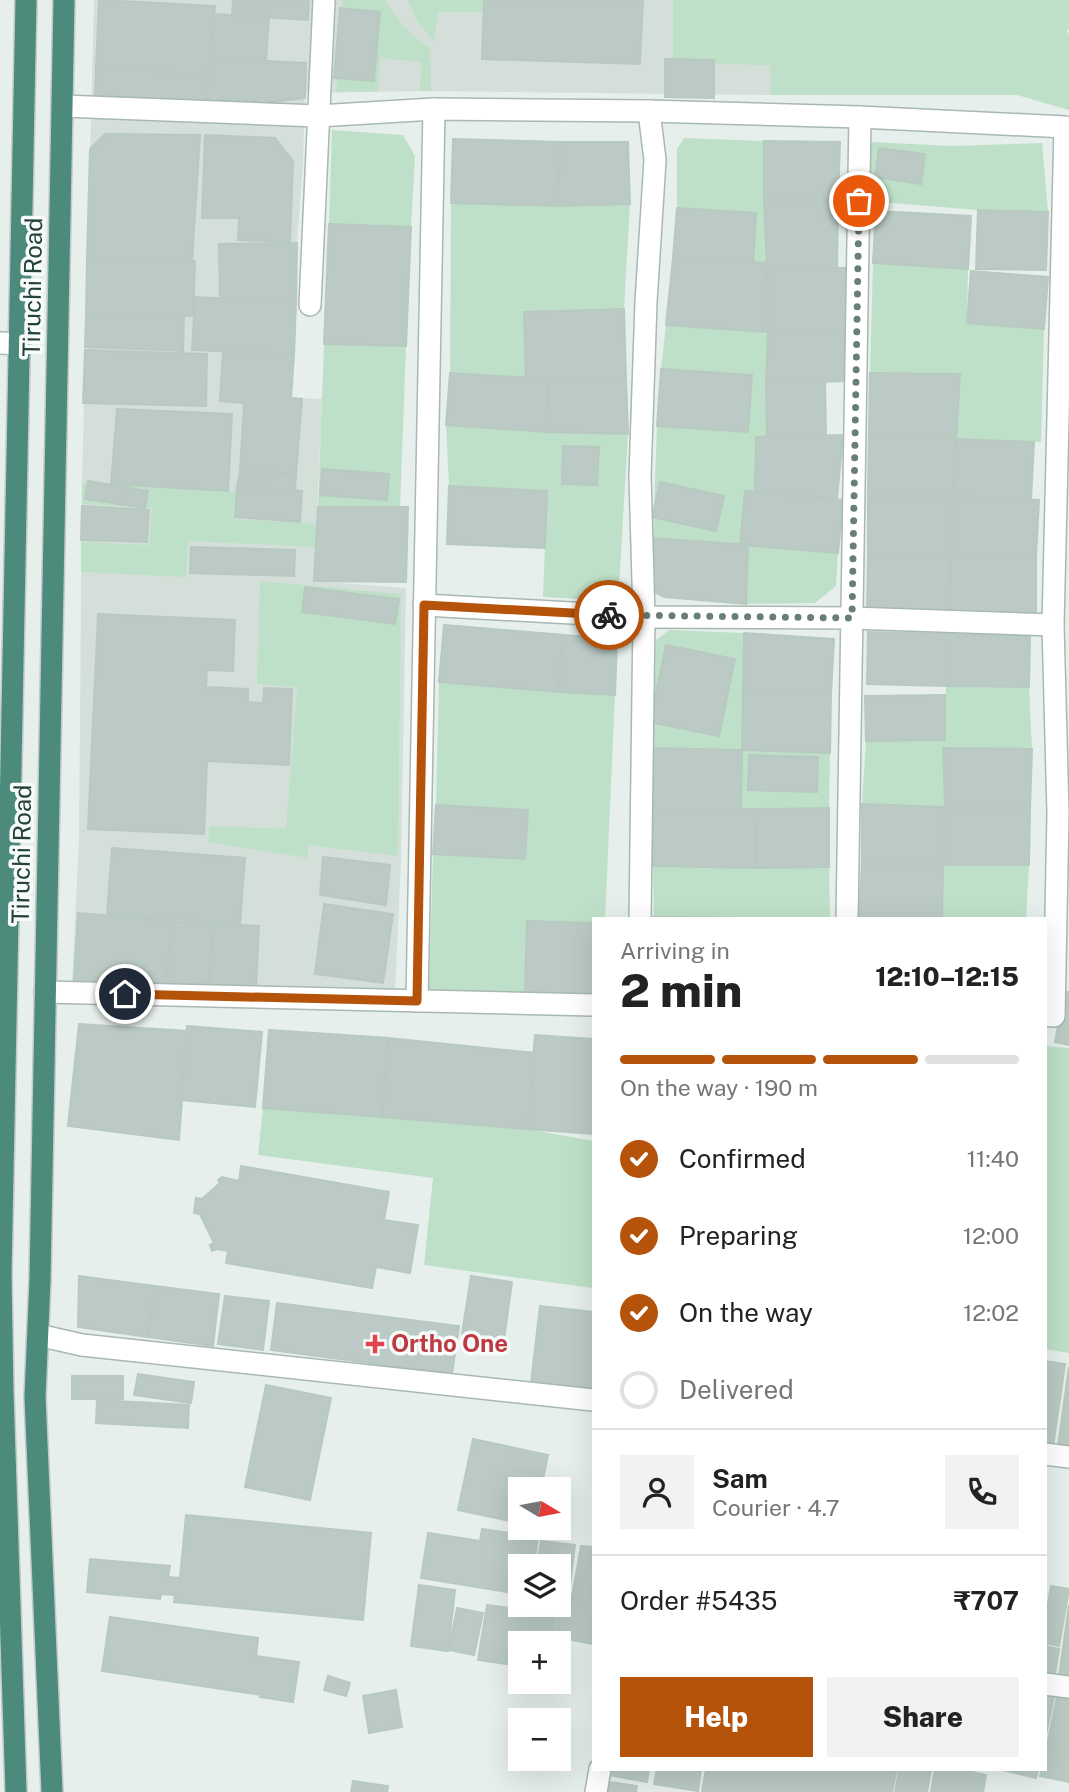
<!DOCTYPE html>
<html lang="en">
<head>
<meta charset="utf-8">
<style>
  body { margin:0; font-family:"Public Sans",sans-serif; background:#f2f2f2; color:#222; height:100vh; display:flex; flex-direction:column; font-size:26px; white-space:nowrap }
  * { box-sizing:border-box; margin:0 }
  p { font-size:23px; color:#767676 }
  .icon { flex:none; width:38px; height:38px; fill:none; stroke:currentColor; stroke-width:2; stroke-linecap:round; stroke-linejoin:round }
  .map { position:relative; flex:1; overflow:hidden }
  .sheet { position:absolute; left:592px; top:917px; width:455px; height:854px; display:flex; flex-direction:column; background:#fff; border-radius:0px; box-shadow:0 7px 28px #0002 }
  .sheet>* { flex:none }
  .needle { width:46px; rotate:100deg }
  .tools { position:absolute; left:508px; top:1477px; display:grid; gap:14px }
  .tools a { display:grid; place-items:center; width:63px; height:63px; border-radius:0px; background:#fff; box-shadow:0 7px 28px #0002; font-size:35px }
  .pin { position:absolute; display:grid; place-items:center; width:60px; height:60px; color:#fff; margin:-30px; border:4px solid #fff; border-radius:50%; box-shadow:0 2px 7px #0007 }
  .courier { position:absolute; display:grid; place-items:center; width:70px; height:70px; margin:-35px; border:5px solid #b45309; border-radius:50%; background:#fff; color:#222; box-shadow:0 2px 9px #0007 }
  .head em { font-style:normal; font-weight:800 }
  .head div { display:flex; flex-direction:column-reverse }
  .head { display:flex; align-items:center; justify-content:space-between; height:119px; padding:0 28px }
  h1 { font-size:46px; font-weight:800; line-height:52px }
  .bar { display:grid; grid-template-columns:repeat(4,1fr); gap:10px 7px; align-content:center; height:84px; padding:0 28px }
  .bar i { height:9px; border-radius:5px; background:#e0e0e0 }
  .bar .active { background:#b45309 }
  .bar p { grid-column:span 4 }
  .line { display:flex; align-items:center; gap:18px; padding:0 28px; border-top:2px solid #e0e0e0 }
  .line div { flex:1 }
  .round { display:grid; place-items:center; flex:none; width:74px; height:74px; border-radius:0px; background:#f2f2f2 }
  ol { padding:0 28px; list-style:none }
  li { display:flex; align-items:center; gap:21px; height:77px }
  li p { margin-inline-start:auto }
  li .icon { padding:7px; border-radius:50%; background:#b45309; color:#fff; stroke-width:4 }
  li:last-child { color:#767676 }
  li i { width:38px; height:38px; border:4px solid #e0e0e0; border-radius:50% }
  .primary-button { display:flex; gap:14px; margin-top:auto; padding:14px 28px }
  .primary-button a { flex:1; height:80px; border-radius:0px; background:#b45309; color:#fff; font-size:28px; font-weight:800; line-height:80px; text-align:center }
  .primary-button a+a { background:#f2f2f2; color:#222 }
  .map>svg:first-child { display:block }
</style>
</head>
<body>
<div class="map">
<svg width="1069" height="1792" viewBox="0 0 1069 1792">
  <rect width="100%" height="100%" fill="#e6efeb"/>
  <path fill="#d4dfda" d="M94 0H681L771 65V95L431 91 305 93 303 163 297 243 294 354 291 398 322 399 314 581 406 588 401 860 395 992 72 983 79 839 82 483Z"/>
  <g fill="#bfe0c8">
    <path d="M343 0H385L401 24 425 46H430L431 91H420L421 62 380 58 378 91 336 92Z"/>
    <path d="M408 0H484L483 12H438L434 41 418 23Z"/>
    <path d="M673 0H1069V29L1067 30 1069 35V110L1017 95H771L770 65 673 63Z"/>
    <path d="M332 130 403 135 415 156 411 227 329 224Z"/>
    <path d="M684 138 764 141 767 263 753 264 756 213 677 208V149Z"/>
    <path d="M869 142 954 146 1042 143 1048 212 978 210 867 201Z"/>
    <path d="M451 203 558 206 630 204 624 309 524 312 526 378 450 373Z"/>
    <path d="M873 263 968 269 967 323 1044 329 1041 442 956 439 959 374 870 373Z"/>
    <path d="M666 325 768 332 767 436 756 437 755 492H745L740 545 653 538 657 426 752 375 661 369Z"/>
    <path d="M324 344 406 346 400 508 318 507Z"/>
    <path d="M446 425 546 432 628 434 619 587 616 596 605 600 543 597 547 491 449 486Z"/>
    <path d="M82 483 236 492 234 519 317 524 315 547 188 541 186 577 81 572V542L149 545 152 508 82 504Z"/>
    <path d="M748 545 838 553 836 586 815 603 746 604Z"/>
    <path d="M260 581 401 594 398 856 308 845V858L208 842 210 826 286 829 297 687 257 684Z"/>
    <path d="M669 630 744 633 742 750 830 753 829 808 741 810 742 750 653 748 656 640Z"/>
    <path d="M439 682 615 695 605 919H593V923L527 921 525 994 429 990 433 854 524 859 528 810 436 805Z"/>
    <path d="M946 686 1029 687 1032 749 943 748 945 807 862 804 866 741 945 740Z"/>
    <path d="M943 865H1029L1026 919H942Z"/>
    <path d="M653 866 829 867 830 919 654 917Z"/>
    <path d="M1045 1046 1069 1048V1353L1045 1349Z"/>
    <path d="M263 1108 527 1129 593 1141V1288L424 1265 433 1178 258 1155Z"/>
  </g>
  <g fill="#bbcac4" stroke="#b8c9c2" stroke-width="2">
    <path d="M99 0 215 6 208 76 96 66Z"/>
    <path d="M233 0H309L308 20 232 15Z"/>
    <path d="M484 0H643L640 64 482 59Z"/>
    <path d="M340 8 380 12 374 81 334 78Z"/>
    <path d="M214 14 269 17 266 60 210 58Z"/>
    <path d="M210 58 306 63 305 98 261 103 205 101Z"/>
    <path d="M665 59 714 60V98L665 97Z"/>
    <path d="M96 66 208 76 205 101 193 105 95 103Z"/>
    <path d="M105 134 200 135 192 261 87 258 90 149Z"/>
    <path d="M205 135 275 138 293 161 290 242 238 240 239 218H202Z"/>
    <path d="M453 139 560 142 558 206 451 203Z"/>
    <path d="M764 141 840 142 838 201 764 200Z"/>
    <path d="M560 142H628L630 204 558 206Z"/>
    <path d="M879 148 925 154 921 184 875 177Z"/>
    <path d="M764 200 838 201 837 268 767 269Z"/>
    <path d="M677 208 756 213 753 264 673 258Z"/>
    <path d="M978 210 1048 212 1046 270 976 269Z"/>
    <path d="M876 211 971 216 968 269 873 263Z"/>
    <path d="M329 224 411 227 406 346 324 344Z"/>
    <path d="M297 243 296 302 220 298 219 244Z"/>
    <path d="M87 258 195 261 193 316H86Z"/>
    <path d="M673 258 767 263 768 332 666 325Z"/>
    <path d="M849 268 850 331 768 332 767 269Z"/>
    <path d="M971 271 1048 277 1044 329 967 323Z"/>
    <path d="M195 297 296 302 294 354 192 350Z"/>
    <path d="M624 309 626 379 526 378 524 312Z"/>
    <path d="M86 316H184L183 351 85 347Z"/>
    <path d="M850 331 849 381 766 383 768 332Z"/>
    <path d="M85 350 207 354 206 406 83 403Z"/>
    <path d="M223 351 294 354 291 398 302 399 296 474 240 471 244 403 220 401Z"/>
    <path d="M661 369 752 375 748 432 657 426Z"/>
    <path d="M450 373 549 379 546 432 446 425Z"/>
    <path d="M870 373 960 374 956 439 869 435Z"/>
    <path d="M549 379H626L628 434 546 432Z"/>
    <path d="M825 382 826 435 767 436 766 383Z"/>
    <path d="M117 409 232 414 228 491 111 484Z"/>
    <path d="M843 435 837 499 755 492 756 437Z"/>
    <path d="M869 435 956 439 953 496H868Z"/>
    <path d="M956 439 1034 442 1031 500 953 496Z"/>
    <path d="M563 446 599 447 597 485 562 484Z"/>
    <path d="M322 469 389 474 387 500 320 495Z"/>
    <path d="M240 471 296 474 295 491 237 487Z"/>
    <path d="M88 481 148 491 145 508 85 499Z"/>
    <path d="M660 482 724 496 716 531 652 517Z"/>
    <path d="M449 486 547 491 545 548 447 544Z"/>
    <path d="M237 487 302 491 300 522 235 517Z"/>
    <path d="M745 491 843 500 838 553 740 545Z"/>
    <path d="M868 496H953L951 558 868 556Z"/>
    <path d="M953 496 1039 500 1036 556 951 558Z"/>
    <path d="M82 506 149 510 147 542 81 540Z"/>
    <path d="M318 507H408L406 582 314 581Z"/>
    <path d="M653 538 748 545 746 604 664 597 653 591Z"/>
    <path d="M191 547 295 550 294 576 190 573Z"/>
    <path d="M868 556 951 558 950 612 867 610Z"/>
    <path d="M1036 556V615L950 612 951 558Z"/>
    <path d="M305 587 399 599 395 624 302 612Z"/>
    <path d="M98 614 235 620 233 671 207 670 206 687 248 689V702L263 703 264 688 292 689 289 765 207 761 204 834 88 829Z"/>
    <path d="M444 625 563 635 558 692 439 682Z"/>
    <path d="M868 632 947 634 946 686 867 684Z"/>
    <path d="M744 633 834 639 831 693 743 691Z"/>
    <path d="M947 634 1030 636 1029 687 946 686Z"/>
    <path d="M563 635 617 639 615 695 558 692Z"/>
    <path d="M666 645 735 659 719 736 650 722Z"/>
    <path d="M743 691 831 693 830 753 742 750Z"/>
    <path d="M945 695V740L866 741 865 696Z"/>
    <path d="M653 748 742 750 741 810 654 809Z"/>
    <path d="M943 748 1032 749 1030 809 945 807Z"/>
    <path d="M749 755 818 757 817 792 748 790Z"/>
    <path d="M862 804 945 807 943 865 862 864Z"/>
    <path d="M436 805 528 810 525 859 433 854Z"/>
    <path d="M945 807 1030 809 1029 865H943Z"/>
    <path d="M829 808V867L756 868 755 809Z"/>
    <path d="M654 809H755L756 868 653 866Z"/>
    <path d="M112 848 245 858 240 924 107 914Z"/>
    <path d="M323 857 390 865 386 905 320 895Z"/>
    <path d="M862 864 943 865 942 919H859Z"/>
    <path d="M324 904 393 914 383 983 315 974Z"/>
    <path d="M78 913 172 921 166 984 74 981Z"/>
    <path d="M654 917 737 918 654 919Z"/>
    <path d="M172 921 214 924 208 987 166 986Z"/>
    <path d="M527 921 593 923V995L525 994Z"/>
    <path d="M214 924 259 926 256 988 208 987Z"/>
    <path d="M1064 992H1069V1045L1055 1042Z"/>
    <path d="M79 1024 187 1031 179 1140 68 1126Z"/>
    <path d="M187 1026 262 1032 255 1107 181 1100Z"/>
    <path d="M269 1030 388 1038 382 1117 263 1108Z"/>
    <path d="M535 1035 593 1039V1134L527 1129Z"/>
    <path d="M388 1038 535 1053 527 1129 382 1117Z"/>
    <path d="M241 1166 389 1192 384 1220 418 1225 410 1273 376 1267 372 1288 226 1263 228 1251 217 1249 212 1251 210 1245 214 1243 200 1214 194 1213 196 1198 202 1199 220 1183 218 1180 222 1177 239 1181Z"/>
    <path d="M79 1276 155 1286 148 1337 78 1327Z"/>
    <path d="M471 1276 512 1282 504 1340 462 1334Z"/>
    <path d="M155 1286 219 1294 213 1346 148 1337Z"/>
    <path d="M225 1296 269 1301 263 1350 218 1344Z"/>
    <path d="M277 1303 459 1326 452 1374 271 1350Z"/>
    <path d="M540 1306 593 1312V1390L531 1383Z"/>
    <path d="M1045 1361 1065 1364 1053 1447 1045 1446Z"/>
    <path d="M1069 1367V1448L1058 1446Z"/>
    <path d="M138 1374 194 1382 191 1403 134 1395Z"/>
    <rect x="72" y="1376" width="51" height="23"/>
    <path d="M266 1385 331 1398 310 1500 245 1487Z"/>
    <path d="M97 1400 189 1405 188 1428 96 1423Z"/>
    <path d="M473 1439 548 1455 541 1489H520V1523L458 1510Z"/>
    <path d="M186 1515 371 1533 363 1620 174 1602 175 1595 161 1594 160 1599 87 1592 90 1559 170 1566 168 1577 180 1578Z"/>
    <path d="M482 1529 538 1537 534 1566H520V1594L421 1578 428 1533 480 1541Z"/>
    <path d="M541 1541 575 1545 568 1600 558 1598V1566H537Z"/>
    <path d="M581 1546 593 1547V1644L567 1639 562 1669 558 1668V1643H554L561 1602 571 1603Z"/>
    <path d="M419 1585 455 1590 448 1651 411 1646Z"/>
    <path d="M1051 1586 1069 1589 1059 1646 1045 1643V1621Z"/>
    <path d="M487 1605 524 1610 525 1605 558 1606 552 1643H520V1666L478 1660Z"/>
    <path d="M1069 1605V1678L1059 1677Z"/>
    <path d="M457 1608 483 1613 474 1655 449 1650Z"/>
    <path d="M110 1617 258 1638 256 1656 299 1662 293 1702 260 1697 261 1695 102 1671Z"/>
    <path d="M1045 1646 1059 1649 1055 1674 1045 1672Z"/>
    <path d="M328 1676 350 1683 346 1696 324 1690Z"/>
    <path d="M396 1690 402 1727 369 1733 363 1696Z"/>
    <path d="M1058 1692 1069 1694V1782L1040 1776 1042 1769H1045V1755Z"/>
    <path d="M1045 1695 1054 1697 1045 1740Z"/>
    <path d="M609 1769H649L647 1782 608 1775Z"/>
    <path d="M657 1769H701L698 1791 654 1784Z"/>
    <path d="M706 1769H878L896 1772 892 1792H702Z"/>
    <path d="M899 1769 931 1770 927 1792H895Z"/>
    <path d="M935 1769H957L986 1775 983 1792H931Z"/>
    <path d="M999 1769H1038L1036 1778Z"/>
    <path d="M353 1781 388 1786 387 1792H351Z"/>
    <path d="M603 1781 637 1786 636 1792H601Z"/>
  </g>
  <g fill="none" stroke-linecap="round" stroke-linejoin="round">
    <defs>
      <g id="minor">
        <path d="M63 106 318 116 434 109 649 111 860 117 1065 127 1053 625 1058 813 1054 1016 1045 1015"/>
        <path d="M310 305 324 0"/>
        <path d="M0 343 20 344"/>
        <path d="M424 605 644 617 852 618 1053 625"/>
        <path d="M640 919 644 617 640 476 646 302 655 160 649 111"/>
        <path d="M847 919 860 117"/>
        <path d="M45 992 593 1005"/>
        <path d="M417 1001 434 109"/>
        <path d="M38 1335 82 1345 593 1400"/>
        <path d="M1045 1454 1069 1457"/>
        <path d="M1045 1684 1069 1687"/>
        <path d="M596 1792 600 1769"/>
      </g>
      <g id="trunk">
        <path d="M16 1792 3 1392 1 1275 26 0"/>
        <path d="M52 1792 35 1397 40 1280 64 0"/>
      </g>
    </defs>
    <use href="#minor" stroke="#a8b8b2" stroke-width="24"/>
    <use href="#trunk" stroke="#c2cac8" stroke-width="24"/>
    <use href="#minor" stroke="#fff" stroke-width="21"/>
    <use href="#trunk" stroke="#4c8a7c" stroke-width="21"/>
  </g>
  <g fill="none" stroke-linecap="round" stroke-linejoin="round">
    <path stroke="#687f78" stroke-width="7" stroke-dasharray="0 12.6" d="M609 615 852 618 859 201"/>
    <path stroke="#b45309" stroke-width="9" d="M125 994 417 1001 424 605 609 615"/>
  </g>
  <path fill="#e0444e" stroke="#f7fbf9" stroke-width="2.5" d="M371.5 1333.5h7v7h7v7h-7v7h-7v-7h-7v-7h7z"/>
  <g text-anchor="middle" stroke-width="7" stroke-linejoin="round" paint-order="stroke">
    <g font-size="24" fill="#24423a" stroke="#f7fbf9">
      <text transform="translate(33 287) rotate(-89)" y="8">Tiruchi Road</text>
      <text transform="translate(22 854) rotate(-89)" y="8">Tiruchi Road</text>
    </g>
    <g font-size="24" font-weight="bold" fill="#be3a42" stroke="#f7fbf9" text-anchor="start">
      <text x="391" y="1352">Ortho One</text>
    </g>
  </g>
</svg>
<div class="tools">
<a><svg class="needle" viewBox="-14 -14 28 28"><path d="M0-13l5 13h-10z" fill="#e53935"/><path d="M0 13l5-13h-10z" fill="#767676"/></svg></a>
<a><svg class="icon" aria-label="layers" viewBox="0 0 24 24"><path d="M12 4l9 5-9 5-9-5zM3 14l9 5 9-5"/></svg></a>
<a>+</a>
<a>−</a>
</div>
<div class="pin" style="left:859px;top:201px;background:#ea580c"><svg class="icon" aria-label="bag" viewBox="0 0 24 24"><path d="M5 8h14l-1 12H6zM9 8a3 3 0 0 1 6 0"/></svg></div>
<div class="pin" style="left:125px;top:994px;background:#1f2937"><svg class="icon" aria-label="home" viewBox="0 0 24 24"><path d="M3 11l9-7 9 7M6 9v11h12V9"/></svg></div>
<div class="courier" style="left:609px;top:615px"><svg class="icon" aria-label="bike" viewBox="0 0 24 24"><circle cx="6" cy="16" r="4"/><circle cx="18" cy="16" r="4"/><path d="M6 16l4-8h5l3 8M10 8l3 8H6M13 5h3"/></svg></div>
<section class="sheet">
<div class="head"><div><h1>2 min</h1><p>Arriving in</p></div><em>12:10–12:15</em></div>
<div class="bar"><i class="active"></i><i class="active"></i><i class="active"></i><i></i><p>On the way · 190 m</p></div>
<ol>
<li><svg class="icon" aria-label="check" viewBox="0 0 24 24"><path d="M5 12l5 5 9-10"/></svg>Confirmed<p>11:40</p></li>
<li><svg class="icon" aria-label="check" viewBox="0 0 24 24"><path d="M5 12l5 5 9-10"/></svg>Preparing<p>12:00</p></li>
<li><svg class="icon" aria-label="check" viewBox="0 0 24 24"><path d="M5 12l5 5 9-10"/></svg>On the way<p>12:02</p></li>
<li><i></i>Delivered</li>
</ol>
<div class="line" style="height:126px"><a class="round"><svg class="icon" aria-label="person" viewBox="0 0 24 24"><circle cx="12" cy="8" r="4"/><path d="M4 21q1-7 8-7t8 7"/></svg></a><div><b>Sam</b><p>Courier · 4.7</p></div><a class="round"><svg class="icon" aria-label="phone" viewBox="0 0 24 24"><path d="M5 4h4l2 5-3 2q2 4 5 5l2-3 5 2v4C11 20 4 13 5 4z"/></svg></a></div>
<div class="line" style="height:91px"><div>Order #5435</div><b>₹707</b></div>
<div class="primary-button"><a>Help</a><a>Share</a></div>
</section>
</div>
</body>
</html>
